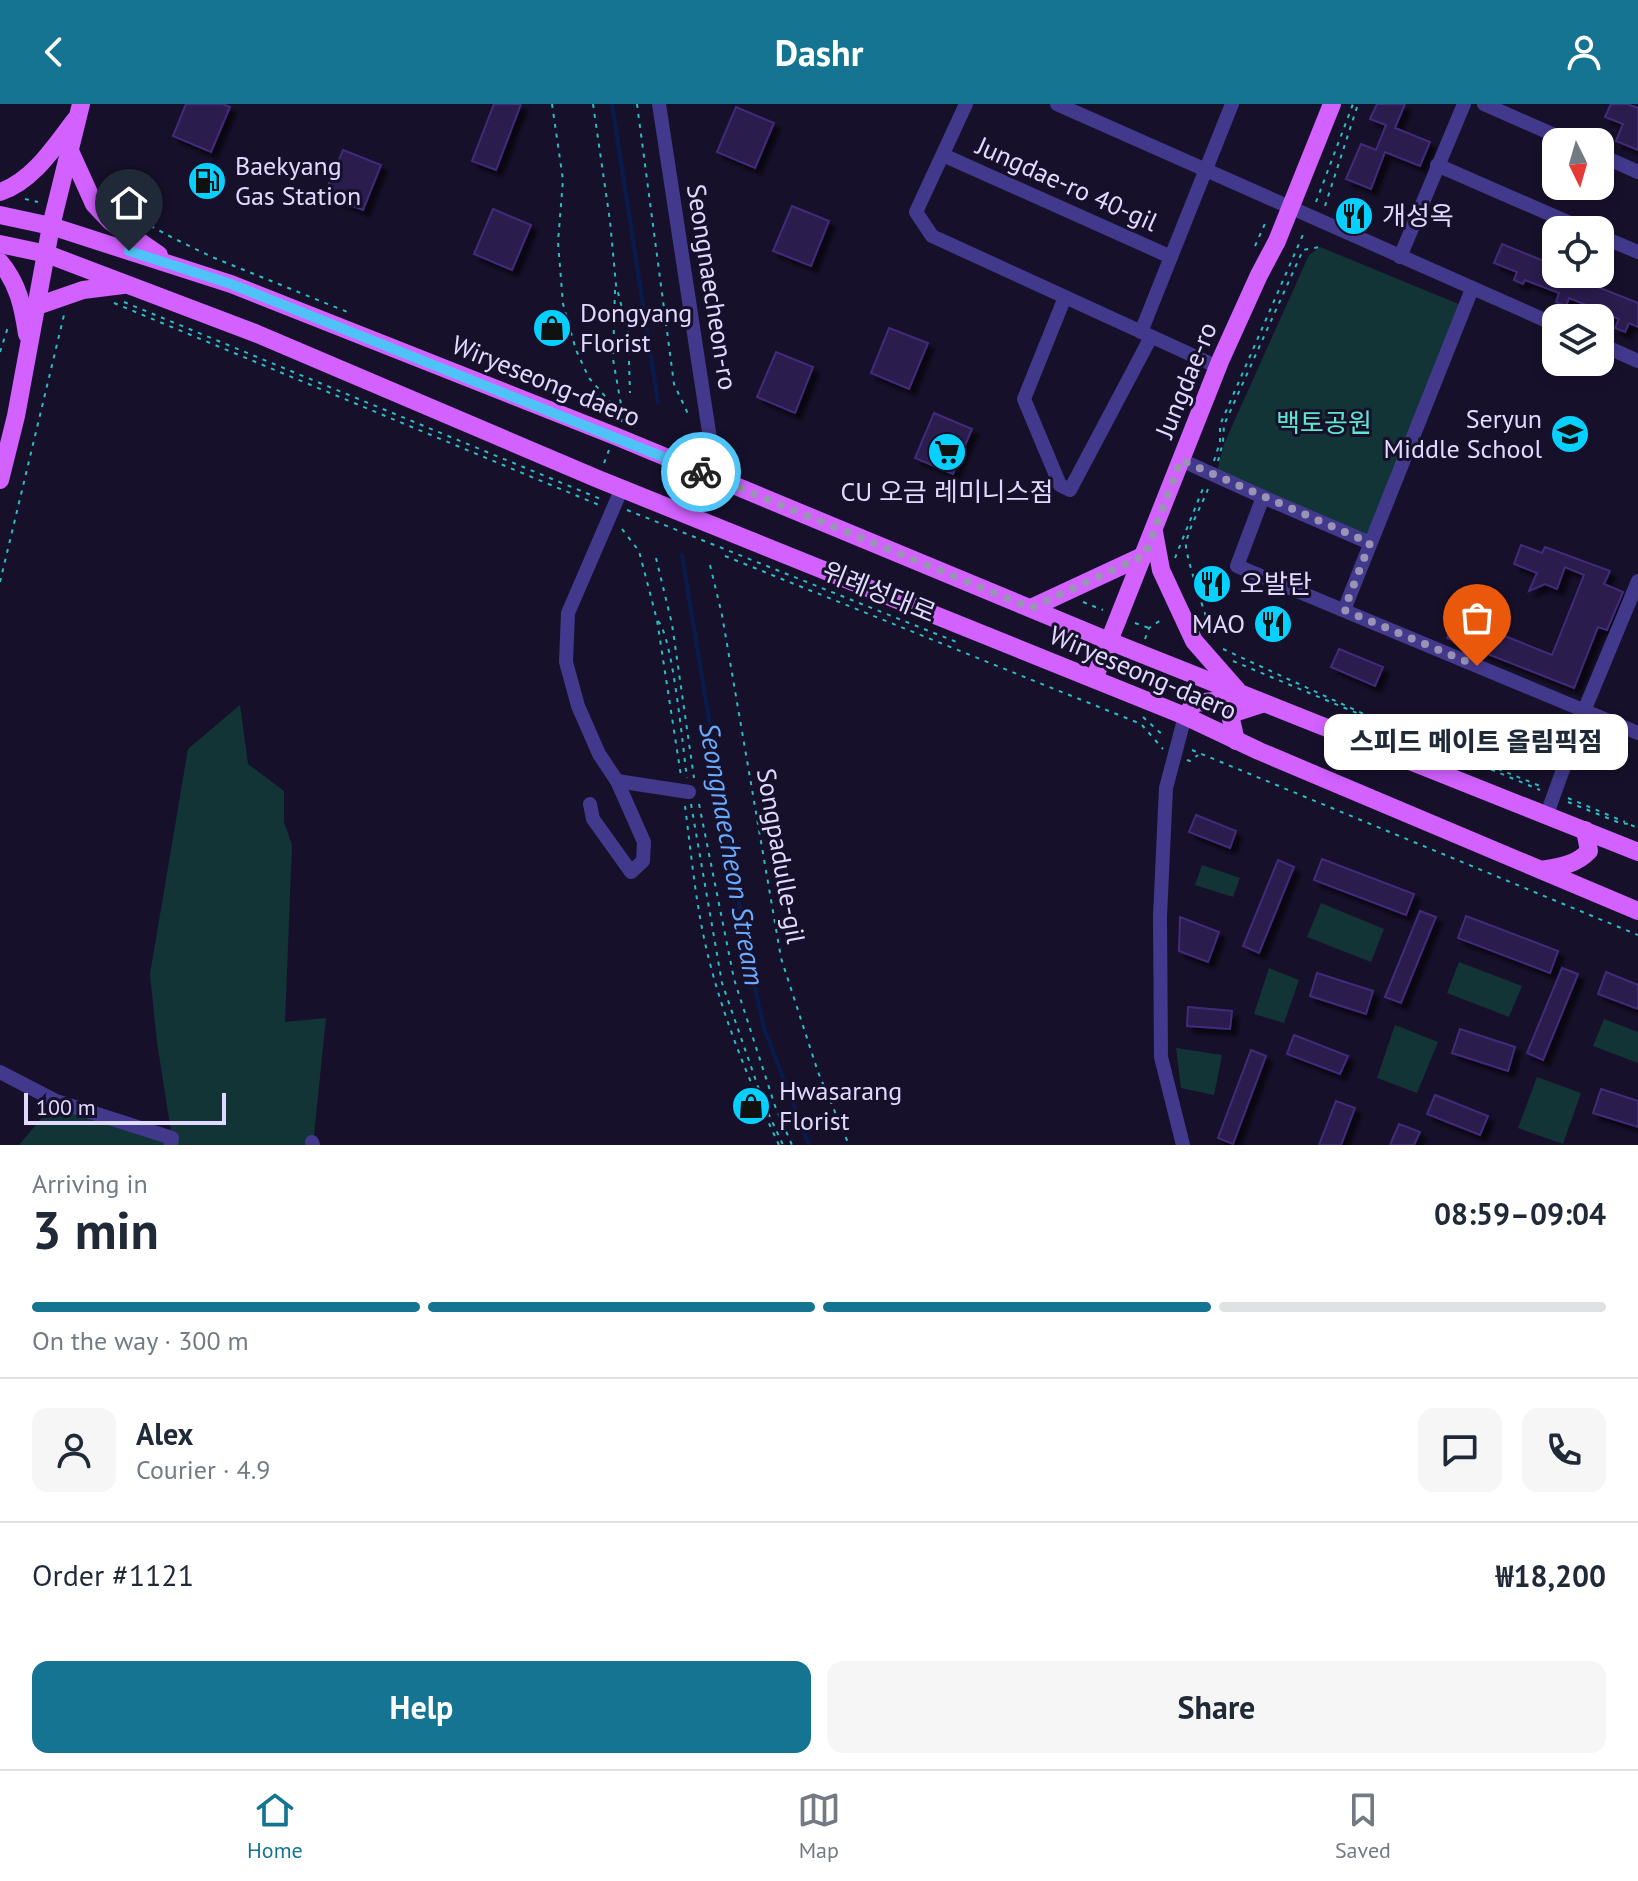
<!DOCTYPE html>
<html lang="en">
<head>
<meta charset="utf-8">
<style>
  body { margin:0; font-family:"PT Sans","Noto Sans KR",sans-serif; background:#f6f6f7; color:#1f2937; height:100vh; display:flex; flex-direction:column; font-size:30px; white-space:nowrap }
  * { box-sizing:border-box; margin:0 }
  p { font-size:26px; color:#747a83 }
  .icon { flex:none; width:44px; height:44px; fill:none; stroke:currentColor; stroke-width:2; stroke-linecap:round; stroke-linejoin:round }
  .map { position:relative; height:1041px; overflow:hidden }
  .panel { display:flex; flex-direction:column; background:#fff; flex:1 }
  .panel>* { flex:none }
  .needle { width:52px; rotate:175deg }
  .tools { position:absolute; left:1542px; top:24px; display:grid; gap:16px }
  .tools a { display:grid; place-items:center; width:72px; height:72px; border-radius:16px; background:#fff; box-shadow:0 4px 12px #0003; font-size:40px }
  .scale { position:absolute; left:24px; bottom:20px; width:202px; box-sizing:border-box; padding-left:8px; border:4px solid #e1daff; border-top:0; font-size:22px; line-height:28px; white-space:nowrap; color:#e1daff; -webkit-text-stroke:6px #17102b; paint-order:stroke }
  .pin { position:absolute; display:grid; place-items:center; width:68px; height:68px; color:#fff; margin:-82px -34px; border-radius:50% 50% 50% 0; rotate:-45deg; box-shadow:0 0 8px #0007 }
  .pin .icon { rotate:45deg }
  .courier { position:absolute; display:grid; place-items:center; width:80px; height:80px; margin:-40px; border:6px solid #4fc3f7; border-radius:50%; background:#fff; color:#222; box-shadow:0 2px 10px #0007 }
  .bubble { position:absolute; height:56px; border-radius:16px; background:#fff; box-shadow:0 4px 12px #0003; font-size:26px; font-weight:800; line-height:56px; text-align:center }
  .overview em { font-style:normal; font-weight:800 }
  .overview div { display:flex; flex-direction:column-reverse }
  .overview { display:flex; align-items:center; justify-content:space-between; height:136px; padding:0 32px }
  h1 { font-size:52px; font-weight:800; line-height:60px }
  .bar { display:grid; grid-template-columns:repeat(4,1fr); gap:12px 8px; align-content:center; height:96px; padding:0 32px }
  .bar i { height:10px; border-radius:6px; background:#e0e1e3 }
  .bar .on { background:#147491 }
  .bar p { grid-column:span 4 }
  .line { display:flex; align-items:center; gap:20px; padding:0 32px; border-top:2px solid #e0e1e3 }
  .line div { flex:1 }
  .round { display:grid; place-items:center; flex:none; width:84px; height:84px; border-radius:16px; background:#f6f6f7 }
  .action { display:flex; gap:16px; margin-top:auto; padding:16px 32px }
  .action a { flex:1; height:92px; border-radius:16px; background:#147491; color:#fff; font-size:32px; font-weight:800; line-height:92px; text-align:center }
  .action a+a { background:#f6f6f7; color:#1f2937 }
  header { display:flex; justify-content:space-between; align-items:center; height:104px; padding:0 32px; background:#147491; color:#fff; font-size:36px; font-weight:800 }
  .tab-bar { display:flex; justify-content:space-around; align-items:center; height:112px; border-top:2px solid #e0e1e3; background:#fff; font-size:22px; color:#747a83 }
  .tab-bar a { display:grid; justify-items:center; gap:4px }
  .tab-bar .on { color:#147491 }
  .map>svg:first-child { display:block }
</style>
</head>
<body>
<header><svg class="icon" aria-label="back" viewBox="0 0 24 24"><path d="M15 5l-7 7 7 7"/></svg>Dashr<svg class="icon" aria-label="person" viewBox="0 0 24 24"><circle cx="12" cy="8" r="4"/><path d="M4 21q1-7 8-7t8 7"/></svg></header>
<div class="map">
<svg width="1638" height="1041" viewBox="0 0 1638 1041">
  <defs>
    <filter id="shadow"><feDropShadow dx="6" dy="6" stdDeviation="2" flood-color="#0009"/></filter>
  </defs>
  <rect width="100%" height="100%" fill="#17102b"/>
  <g fill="#123436">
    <path d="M1320 143 1461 201 1368 433 1217 368 1224 340 1309 151Z"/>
    <path d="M240 601 248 660 284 687V718L292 741 285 918 326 914 313 1041H19L56 997 172 1034 157 938 150 870 188 645Z"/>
    <path d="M1202 761 1240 774 1233 793 1195 781Z"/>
    <path d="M1321 799 1384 825 1371 858 1307 833Z"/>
    <path d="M1459 858 1522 882 1509 913 1447 889Z"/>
    <path d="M1269 864 1299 876 1284 919 1254 910Z"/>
    <path d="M1604 915 1638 928V959L1593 942Z"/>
    <path d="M1395 921 1438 938 1417 989 1377 974Z"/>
    <path d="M1176 944 1222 951 1214 991 1181 984Z"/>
    <path d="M1537 973 1581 989 1563 1040 1518 1024Z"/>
  </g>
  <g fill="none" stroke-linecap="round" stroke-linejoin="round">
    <g stroke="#081b4c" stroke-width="4">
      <path d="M612 0 658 298"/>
      <path d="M682 451 746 842 764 924 809 1041"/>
    </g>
  </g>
  <g fill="#291b4d" stroke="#422c7a" stroke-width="2" filter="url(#shadow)">
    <path d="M186 0H223L230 3 211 48 173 32Z"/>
    <path d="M494 0H521L496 66 472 57Z"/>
    <path d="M1377 0H1405L1395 24 1430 38 1420 62 1385 48 1371 85 1346 75 1361 40 1376 46 1386 21 1370 15Z"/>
    <path d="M1611 0H1627L1638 4V46L1616 37 1623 20 1605 13Z"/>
    <path d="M736 3 774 19 755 64 717 48Z"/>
    <path d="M343 46 381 61 363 106 324 91Z"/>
    <path d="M792 102 829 117 811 162 773 147Z"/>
    <path d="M493 105 531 121 512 166 474 150Z"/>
    <path d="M1502 140 1546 158 1544 161 1556 166V170H1565L1638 199V223L1629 219 1625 228 1615 224 1619 215 1599 206 1569 194 1566 202 1556 198 1559 189 1525 176 1523 180 1514 176 1517 168 1494 159Z"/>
    <path d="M889 224 928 239 909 285 871 269Z"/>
    <path d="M776 248 813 263 795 309 757 293Z"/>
    <path d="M934 309 972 325 953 370 915 354Z"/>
    <path d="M1521 441 1542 449 1545 443 1610 467 1604 480 1623 488 1607 526 1598 523 1574 584 1447 534 1455 512 1552 551 1584 471 1565 463 1557 485 1545 480 1529 487 1537 469 1514 460Z"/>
    <path d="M1339 545 1383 563 1375 582 1331 563Z"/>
    <path d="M1196 711 1236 727 1230 744 1189 728Z"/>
    <path d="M1322 755 1414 790 1406 811 1314 776Z"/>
    <path d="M1278 756 1294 763 1259 849 1243 842Z"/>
    <path d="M1420 807 1436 813 1401 899 1385 893Z"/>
    <path d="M1466 812 1558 847 1550 869 1458 834Z"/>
    <path d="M1180 813 1219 828 1208 858 1179 847Z"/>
    <path d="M1562 864 1578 870 1543 956 1527 949Z"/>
    <path d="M1606 868 1638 881V905L1598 890Z"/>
    <path d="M1317 869 1373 887 1366 910 1310 892Z"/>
    <path d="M1188 903 1232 907 1230 925 1187 922Z"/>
    <path d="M1460 925 1515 943 1508 967 1452 949Z"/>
    <path d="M1294 931 1348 952 1340 970 1287 950Z"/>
    <path d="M1251 946 1266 952 1233 1040 1218 1034Z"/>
    <path d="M1601 985 1638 997V1023L1593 1009Z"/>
    <path d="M1435 991 1488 1012 1480 1031 1427 1010Z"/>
    <path d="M1336 997 1355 1004 1341 1041H1319Z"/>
    <path d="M1399 1020 1420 1028 1414 1041H1390Z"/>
  </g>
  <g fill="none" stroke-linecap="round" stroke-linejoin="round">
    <g stroke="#2abec2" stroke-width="2" stroke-dasharray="4 6" stroke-linecap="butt">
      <path d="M552 0 563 76 558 138 563 200 576 246 589 274 612 300"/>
      <path d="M593 0 610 117 616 181 628 227 630 289"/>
      <path d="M637 0 674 280 689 312"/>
      <path d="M106 91 112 87 136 114 173 134 212 153 350 209"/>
      <path d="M25 95 38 98"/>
      <path d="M1316 98 1353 0"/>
      <path d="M1325 102 1358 0"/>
      <path d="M1255 142 1267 115"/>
      <path d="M615 186 613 255 623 312 621 318"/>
      <path d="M124 198 603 396"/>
      <path d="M114 199 599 401"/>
      <path d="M0 248 9 220"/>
      <path d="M1214 357 1220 338V321L1305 126"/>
      <path d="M1218 357 1223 338 1224 321 1303 146 1320 143"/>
      <path d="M604 359 609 346"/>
      <path d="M1208 385C1201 403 1190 421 1186 439 1184 449 1207 515 1212 531"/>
      <path d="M627 406 959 539"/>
      <path d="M622 425 639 447 657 516 681 672"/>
      <path d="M725 452 1141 620 1163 645"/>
      <path d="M656 454 672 520 694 674"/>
      <path d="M1175 454 1204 382"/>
      <path d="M710 461 722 511 781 854 818 968 849 1041"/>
      <path d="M0 478 64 211"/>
      <path d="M1083 498 1103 506"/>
      <path d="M658 517C673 533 683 646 687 674"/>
      <path d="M1135 519 1149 524"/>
      <path d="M1145 535 1149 524 1164 514"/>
      <path d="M1223 545 1366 611 1540 682"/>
      <path d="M1233 557 1540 686"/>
      <path d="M1143 613 1165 633"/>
      <path d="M1192 646 1638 831"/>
      <path d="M1187 656 1190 657 1198 651"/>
      <path d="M1568 694 1625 718"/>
      <path d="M1568 698 1620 719 1630 720"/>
      <path d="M691 700 722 879 764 1000 783 1041"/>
      <path d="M699 700 734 875 775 1002 792 1041"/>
      <path d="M685 702C690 741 694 781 701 819 715 895 746 971 779 1041"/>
      <path d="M1631 721 1638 724"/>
    </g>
    <g stroke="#43398c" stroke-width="14">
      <path d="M659 0 716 374"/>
      <path d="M966 0 916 108 932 132 1218 263"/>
      <path d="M1057 0 1556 221"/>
      <path d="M1484 0 1570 38"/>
      <path d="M943 51 1171 153"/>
      <path d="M1600 51 1638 68"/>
      <path d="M1437 61 1586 126"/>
      <path d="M1600 132 1638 148"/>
      <path d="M1400 153 1464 0"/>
      <path d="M1065 193 1024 295 1060 381 1070 386 1151 233"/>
      <path d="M1141 228 1232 0"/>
      <path d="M1600 240 1638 257"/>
      <path d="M1181 356 1263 393 1237 462 1638 629"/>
      <path d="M1263 393 1370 439"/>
      <path d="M1344 506 1472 185"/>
      <path d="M617 677 689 688"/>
      <path d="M590 700 593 715 631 768 643 757 644 738 617 677 599 650 578 602 566 558 568 509 622 384"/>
      <path d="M1547 710 1584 607 1638 477"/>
      <path d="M0 968 56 997 172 1034 171 1041"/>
      <path d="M312 1038 313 1041"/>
      <path d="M1183 1041 1161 953 1160 812 1166 684 1185 612"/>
    </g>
    <g stroke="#d261ff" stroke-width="18">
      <path d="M70 47 94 100 110 117 159 151"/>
      <path d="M0 88C33 77 55 42 75 16"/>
      <path d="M0 111 51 122 231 180 615 332 1109 537 1638 748"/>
      <path d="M0 140 47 150 255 229 598 375 1185 612 1259 647 1638 807"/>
      <path d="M0 158C18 179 23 203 27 230"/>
      <path d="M37 202 83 186 123 181"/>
      <path d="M0 376 16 312 51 122 81 0"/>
      <path d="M1154 428 1161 466 1194 537 1237 586"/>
      <path d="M1031 504 1145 451"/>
      <path d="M1094 575 1221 255 1259 171 1277 137 1332 0"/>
      <path d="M1185 612 1195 599 1242 594"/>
      <path d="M1236 637 1231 615 1234 609 1262 600"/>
      <path d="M1541 766C1559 763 1576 761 1589 747L1585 726"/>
    </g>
  </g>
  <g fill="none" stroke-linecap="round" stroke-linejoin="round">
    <path stroke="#9a93b5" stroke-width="8" stroke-dasharray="0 14.4" d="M701 368 1031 504 1145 451 1181 356 1370 439 1344 506 1477 562"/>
    <path stroke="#4fc3f7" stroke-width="10" d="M129 147 231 180 701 368"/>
  </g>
  <defs>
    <symbol id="fuel-disc" viewBox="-11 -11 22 22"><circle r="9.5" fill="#06d0ff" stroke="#17102b"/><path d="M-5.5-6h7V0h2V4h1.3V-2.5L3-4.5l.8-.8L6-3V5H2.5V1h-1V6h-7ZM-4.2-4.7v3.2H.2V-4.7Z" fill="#111"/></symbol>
    <symbol id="restaurant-disc" viewBox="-11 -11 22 22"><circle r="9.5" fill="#06d0ff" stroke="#17102b"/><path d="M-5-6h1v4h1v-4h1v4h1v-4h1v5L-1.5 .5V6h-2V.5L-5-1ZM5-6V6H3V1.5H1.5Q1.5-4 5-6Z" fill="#111"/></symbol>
    <symbol id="shop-disc" viewBox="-11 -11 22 22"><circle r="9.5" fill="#06d0ff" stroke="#17102b"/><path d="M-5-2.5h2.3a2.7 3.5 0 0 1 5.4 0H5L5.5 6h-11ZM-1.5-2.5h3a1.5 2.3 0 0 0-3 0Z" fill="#111"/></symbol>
    <symbol id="school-disc" viewBox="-11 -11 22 22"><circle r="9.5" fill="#06d0ff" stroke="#17102b"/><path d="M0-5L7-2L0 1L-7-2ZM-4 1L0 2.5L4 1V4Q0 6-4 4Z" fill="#111"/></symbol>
    <symbol id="supermarket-disc" viewBox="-11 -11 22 22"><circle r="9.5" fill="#06d0ff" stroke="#17102b"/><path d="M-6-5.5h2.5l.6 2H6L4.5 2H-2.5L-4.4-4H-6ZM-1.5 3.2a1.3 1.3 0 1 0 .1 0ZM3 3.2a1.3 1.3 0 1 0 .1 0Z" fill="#111"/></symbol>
  </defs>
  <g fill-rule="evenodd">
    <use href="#fuel-disc" x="185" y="55" width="44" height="44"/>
    <use href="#restaurant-disc" x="1332" y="90" width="44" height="44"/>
    <use href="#shop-disc" x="530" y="202" width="44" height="44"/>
    <use href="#school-disc" x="1548" y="308" width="44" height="44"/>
    <use href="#supermarket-disc" x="925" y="326" width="44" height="44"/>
    <use href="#restaurant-disc" x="1190" y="458" width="44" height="44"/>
    <use href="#restaurant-disc" x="1251" y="498" width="44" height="44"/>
    <use href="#shop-disc" x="729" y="980" width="44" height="44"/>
  </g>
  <g text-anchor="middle" stroke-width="6" stroke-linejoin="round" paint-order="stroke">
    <g font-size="26" fill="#e1daff" stroke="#17102b" text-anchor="start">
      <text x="235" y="71">Baekyang<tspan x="235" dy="30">Gas Station</tspan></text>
      <text x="1382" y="121">개성옥</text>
      <text x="580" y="218">Dongyang<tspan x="580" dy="30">Florist</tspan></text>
      <text x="1542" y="324" text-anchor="end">Seryun<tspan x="1542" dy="30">Middle School</tspan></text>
      <text x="947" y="397" text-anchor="middle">CU 오금 레미니스점</text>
      <text x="1240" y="489">오발탄</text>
      <text x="1245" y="529" text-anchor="end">MAO</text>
      <text x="779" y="996">Hwasarang<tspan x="779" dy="30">Florist</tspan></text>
    </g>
    <g font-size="26" fill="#e1daff" stroke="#17102b">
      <text transform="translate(1067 80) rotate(24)" y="9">Jungdae-ro 40-gil</text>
      <text transform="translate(712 183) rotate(81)" y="9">Seongnaecheon-ro</text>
      <text transform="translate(1186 276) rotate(-68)" y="9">Jungdae-ro</text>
      <text transform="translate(546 277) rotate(22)" y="9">Wiryeseong-daero</text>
      <text transform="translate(879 488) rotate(22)" y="9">위례성대로</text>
      <text transform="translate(1143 569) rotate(23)" y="9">Wiryeseong-daero</text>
      <text transform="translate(781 752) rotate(80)" y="9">Songpadulle-gil</text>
    </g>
    <g font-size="26" fill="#5fe6d0" stroke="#17102b">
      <text x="1324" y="328">백토공원</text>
    </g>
    <g font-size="28" font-style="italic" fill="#68abff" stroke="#17102b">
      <text transform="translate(732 750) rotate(80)" y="10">Seongnaecheon Stream</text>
    </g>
  </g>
</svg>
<div class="tools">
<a><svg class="needle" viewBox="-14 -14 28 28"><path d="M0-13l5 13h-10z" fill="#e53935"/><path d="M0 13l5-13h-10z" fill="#747a83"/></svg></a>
<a><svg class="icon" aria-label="locate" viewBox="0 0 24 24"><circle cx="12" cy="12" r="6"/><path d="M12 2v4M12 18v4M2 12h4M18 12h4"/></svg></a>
<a><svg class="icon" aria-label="layers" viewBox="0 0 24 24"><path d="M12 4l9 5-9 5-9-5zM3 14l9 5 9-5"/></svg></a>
</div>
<div class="scale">100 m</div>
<div class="pin" style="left:1477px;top:562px;background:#ea580c"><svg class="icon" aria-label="bag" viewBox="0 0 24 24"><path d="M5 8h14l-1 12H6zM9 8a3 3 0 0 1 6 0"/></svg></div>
<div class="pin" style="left:129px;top:147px;background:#1f2937"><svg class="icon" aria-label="home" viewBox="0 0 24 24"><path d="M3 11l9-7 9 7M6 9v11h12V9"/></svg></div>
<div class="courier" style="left:701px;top:368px"><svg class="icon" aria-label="bike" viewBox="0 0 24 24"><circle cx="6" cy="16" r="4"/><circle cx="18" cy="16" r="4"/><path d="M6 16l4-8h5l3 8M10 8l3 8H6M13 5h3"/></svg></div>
<div class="bubble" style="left:1324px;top:610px;width:304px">스피드 메이트 올림픽점</div>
</div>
<section class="panel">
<div class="overview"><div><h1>3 min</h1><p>Arriving in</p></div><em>08:59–09:04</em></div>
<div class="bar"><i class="on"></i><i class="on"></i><i class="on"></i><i></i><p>On the way · 300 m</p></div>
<div class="line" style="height:144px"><a class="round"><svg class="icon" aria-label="person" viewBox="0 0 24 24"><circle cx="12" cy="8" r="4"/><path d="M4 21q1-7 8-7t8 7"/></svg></a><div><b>Alex</b><p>Courier · 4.9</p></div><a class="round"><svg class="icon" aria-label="chat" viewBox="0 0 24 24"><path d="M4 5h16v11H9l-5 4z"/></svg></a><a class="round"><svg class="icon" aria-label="phone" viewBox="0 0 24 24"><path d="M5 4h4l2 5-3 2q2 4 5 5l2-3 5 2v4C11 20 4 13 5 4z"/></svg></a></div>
<div class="line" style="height:104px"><div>Order #1121</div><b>₩18,200</b></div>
<div class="action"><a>Help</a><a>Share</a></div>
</section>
<nav class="tab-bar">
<a class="on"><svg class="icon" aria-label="home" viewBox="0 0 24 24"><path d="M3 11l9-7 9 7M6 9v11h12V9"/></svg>Home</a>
<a><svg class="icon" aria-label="map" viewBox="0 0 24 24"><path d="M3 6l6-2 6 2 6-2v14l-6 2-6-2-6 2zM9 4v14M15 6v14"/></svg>Map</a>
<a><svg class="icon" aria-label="saved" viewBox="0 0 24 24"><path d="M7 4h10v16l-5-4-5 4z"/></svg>Saved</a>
</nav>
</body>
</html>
